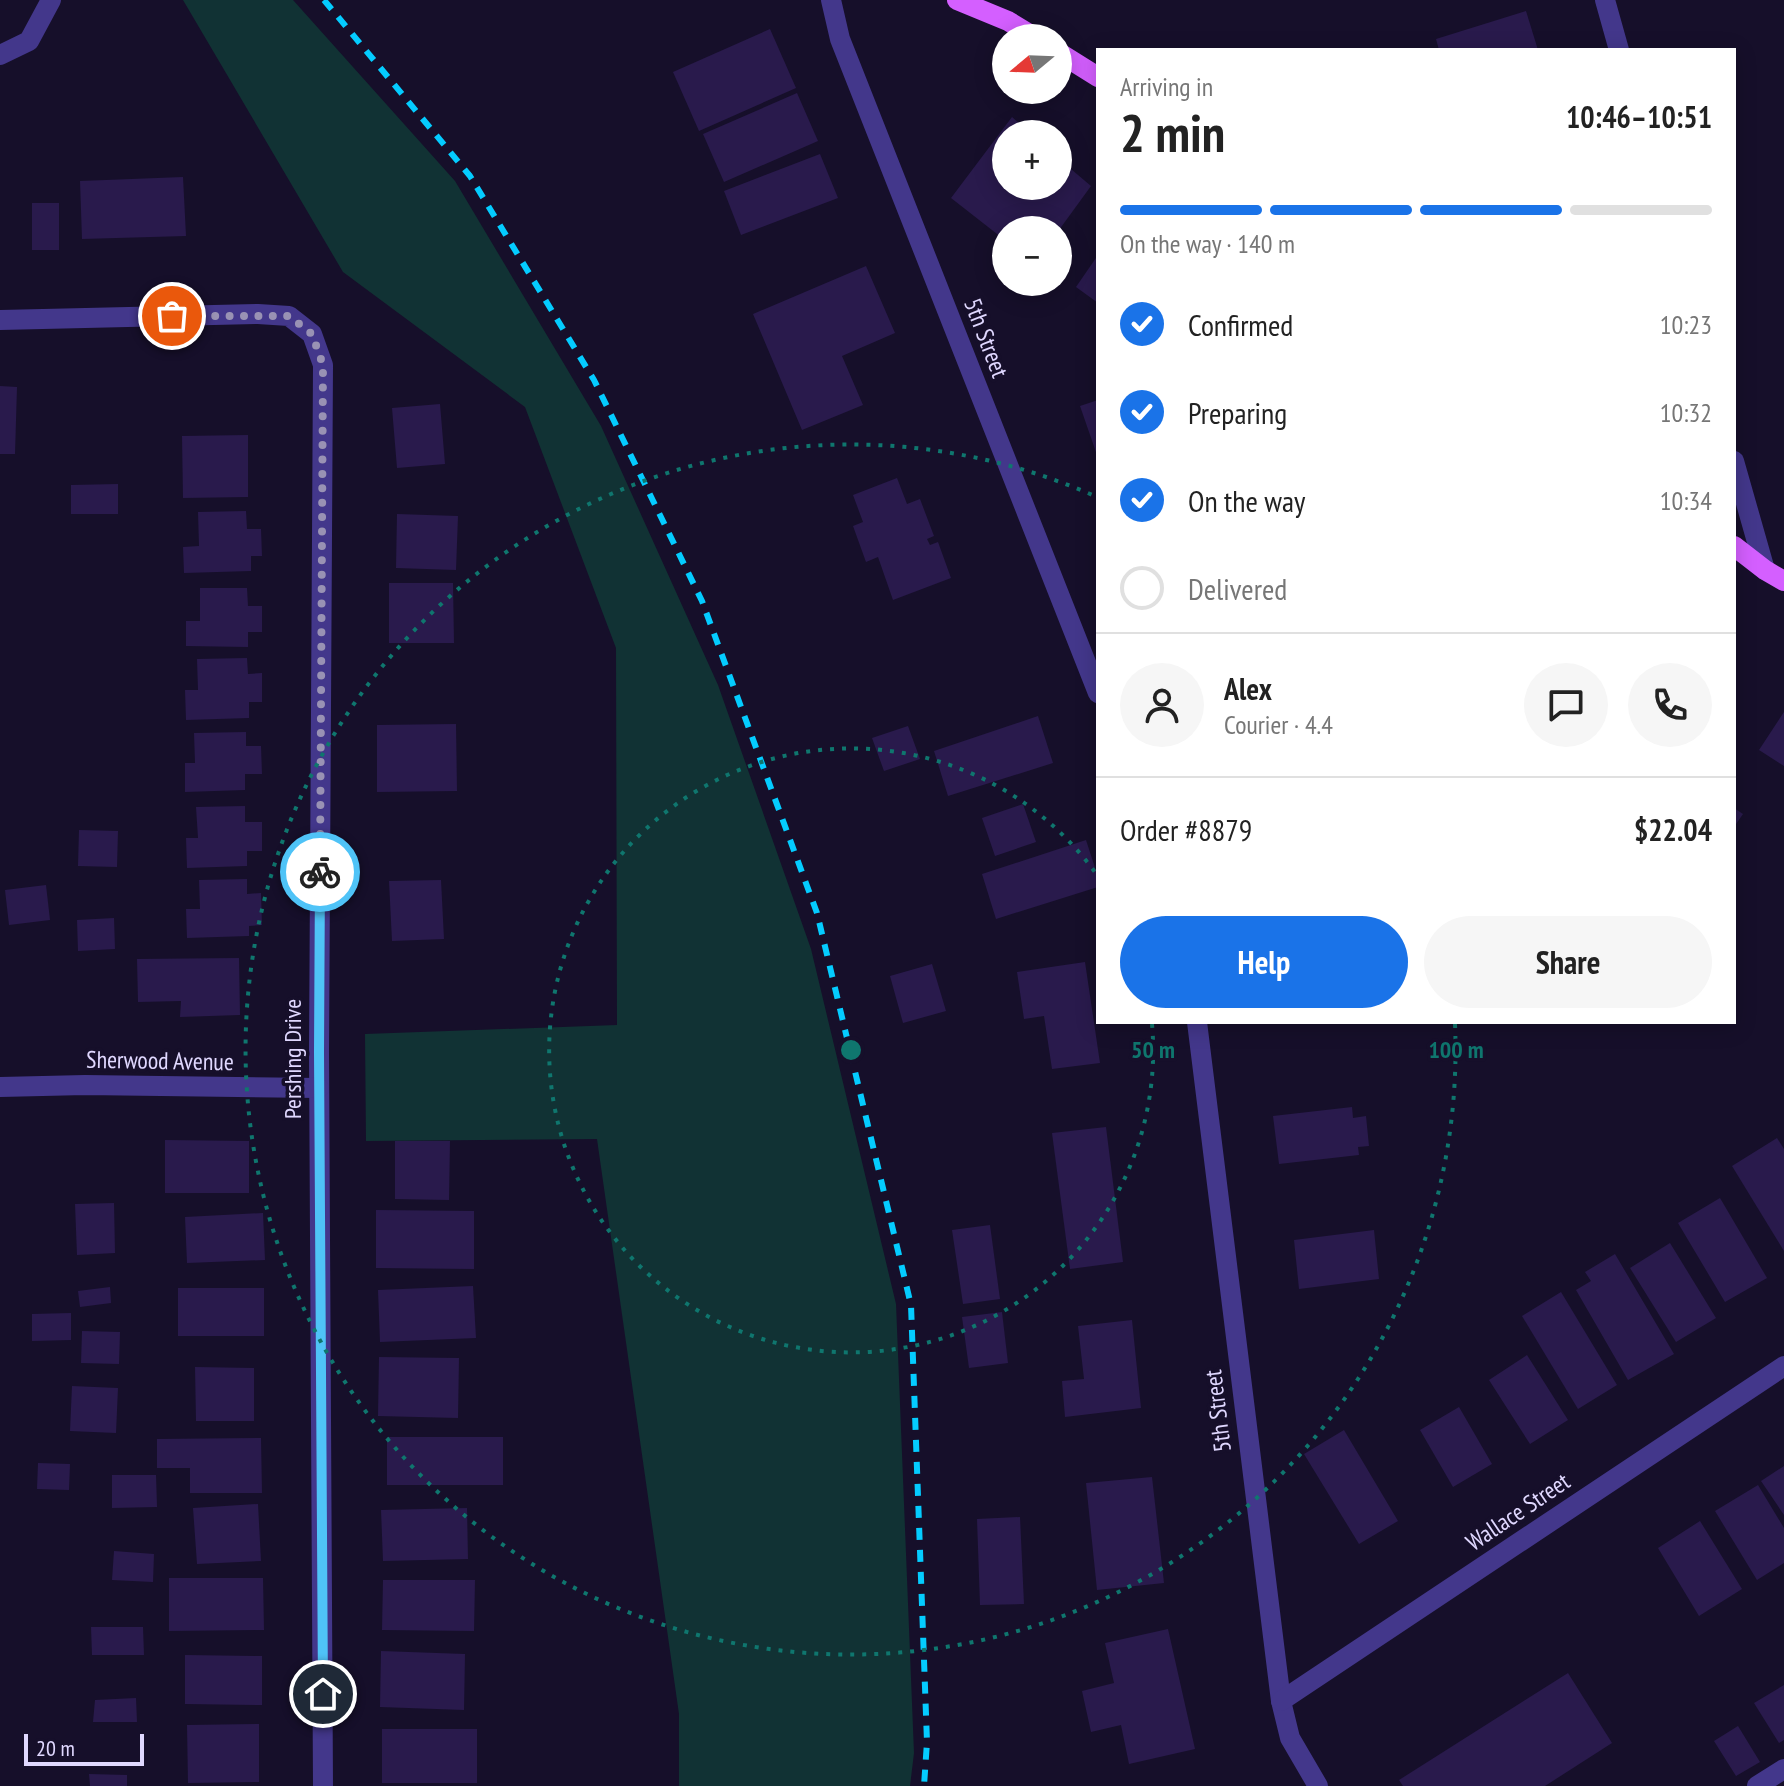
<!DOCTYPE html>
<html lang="en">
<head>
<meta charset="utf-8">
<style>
  body { margin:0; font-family:"PT Sans Narrow",sans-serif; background:#f6f6f6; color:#222; height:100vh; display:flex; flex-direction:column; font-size:30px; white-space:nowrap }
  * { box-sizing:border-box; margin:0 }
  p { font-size:26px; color:#767676 }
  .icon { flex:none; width:44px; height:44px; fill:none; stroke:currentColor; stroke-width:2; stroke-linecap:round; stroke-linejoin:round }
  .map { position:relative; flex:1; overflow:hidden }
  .details { position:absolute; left:1096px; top:48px; width:640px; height:976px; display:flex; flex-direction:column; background:#fff; border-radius:0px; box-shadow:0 4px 20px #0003 }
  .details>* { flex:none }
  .needle { width:52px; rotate:251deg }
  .tools { position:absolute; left:992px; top:24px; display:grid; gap:16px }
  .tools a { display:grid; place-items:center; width:80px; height:80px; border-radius:50%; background:#fff; box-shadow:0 4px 20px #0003; font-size:40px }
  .scale { position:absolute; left:24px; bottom:20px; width:120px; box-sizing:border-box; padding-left:8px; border:4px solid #e0d8ff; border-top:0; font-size:22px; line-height:28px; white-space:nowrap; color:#e0d8ff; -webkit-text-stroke:6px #160f2a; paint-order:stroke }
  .pin { position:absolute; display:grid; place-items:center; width:68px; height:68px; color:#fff; margin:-34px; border:4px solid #fff; border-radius:50%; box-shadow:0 2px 8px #0007 }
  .courier { position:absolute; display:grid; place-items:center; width:80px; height:80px; margin:-40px; border:6px solid #4fc3f7; border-radius:50%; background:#fff; color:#222; box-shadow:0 2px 10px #0007 }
  .head em { font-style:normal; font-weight:800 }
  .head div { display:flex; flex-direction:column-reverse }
  .head { display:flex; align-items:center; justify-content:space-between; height:136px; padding:0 24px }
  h1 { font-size:52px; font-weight:800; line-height:60px }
  .bar { display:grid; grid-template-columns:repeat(4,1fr); gap:12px 8px; align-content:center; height:96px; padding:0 24px }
  .bar i { height:10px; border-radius:6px; background:#e0e0e0 }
  .bar .active { background:#1a73e8 }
  .bar p { grid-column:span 4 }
  .line { display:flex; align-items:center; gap:20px; padding:0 24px; border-top:2px solid #e0e0e0 }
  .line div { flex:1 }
  .round { display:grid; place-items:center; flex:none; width:84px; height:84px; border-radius:42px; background:#f6f6f6 }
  ol { padding:0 24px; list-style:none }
  li { display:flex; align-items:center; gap:24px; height:88px }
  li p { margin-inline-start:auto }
  li .icon { padding:8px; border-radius:50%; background:#1a73e8; color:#fff; stroke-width:4 }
  li:last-child { color:#767676 }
  li i { width:44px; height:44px; border:4px solid #e0e0e0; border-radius:50% }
  .cta { display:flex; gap:16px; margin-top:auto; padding:16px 24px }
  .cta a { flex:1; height:92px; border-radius:48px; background:#1a73e8; color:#fff; font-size:32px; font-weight:800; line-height:92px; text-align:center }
  .cta a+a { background:#f6f6f6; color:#222 }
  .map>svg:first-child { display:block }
</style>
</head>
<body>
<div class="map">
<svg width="1784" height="1786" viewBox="0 0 1784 1786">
  <rect width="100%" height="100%" fill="#160f2a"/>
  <path fill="#113234" d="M183 0H293L455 181 601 426 718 685 811 949 896 1304 914 1753 910 1786H679V1714L597 1139 366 1141 365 1034 617 1025 616 648 525 407 343 272Z"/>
  <g fill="#291a4c">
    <path d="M1526 11 1538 50H1439L1436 39Z"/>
    <path d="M770 29 796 88 699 131 673 72Z"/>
    <path d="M797 93 818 141 724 182 703 134Z"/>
    <path d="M1012 117 1031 134H1006V186H1058V158L1091 186 1059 230H1006V241L951 198Z"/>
    <path d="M820 154 838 198 741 235 724 191Z"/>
    <path d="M183 177 186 236 82 239 80 181Z"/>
    <rect x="32" y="203" width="27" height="47"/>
    <path d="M1098 255V303L1076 287Z"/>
    <path d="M866 266 895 333 842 356 863 405 802 430 753 314Z"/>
    <path d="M0 386 17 387 15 454H0Z"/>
    <path d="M1098 400V458L1080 406Z"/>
    <path d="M440 404 445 464 397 468 392 408Z"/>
    <path d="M248 435V497L183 498 182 436Z"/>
    <path d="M897 478 907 504 920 499 934 536 927 539 930 545 938 542 951 578 893 600 878 557 866 562 853 526 863 522 853 495Z"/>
    <path d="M118 484V514H71V485Z"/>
    <path d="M246 511 247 529H261L262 556H251V571L184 573 183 547 199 546 198 512Z"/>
    <path d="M397 514 458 516 456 570 396 568Z"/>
    <path d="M389 583H453L454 643H389Z"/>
    <path d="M200 588H247L248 606H262V632H248V647L186 646V621H200Z"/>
    <path d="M247 658 248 674 262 673V702H249V718L186 720 185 690H198L197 659Z"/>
    <path d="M1784 712V766L1759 750Z"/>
    <path d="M1038 716 1053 763 948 796 934 751Z"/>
    <path d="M456 724 457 791 377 792V725Z"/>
    <path d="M908 726 920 759 884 771 872 738Z"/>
    <path d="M246 732V746H261L262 774H245V790L185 792V763H195L194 733Z"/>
    <path d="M1023 804 1036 842 995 856 982 818Z"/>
    <path d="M245 806V822H262V851H247V866L187 868 186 838H198L196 807Z"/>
    <path d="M1734 808 1743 814 1734 827Z"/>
    <path d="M79 830 118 831 117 867 78 866Z"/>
    <path d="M1086 840 1098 877V887L996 919 982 874Z"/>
    <path d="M247 879V894L261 893 262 925 249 926V936L187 938 186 909H200L199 880Z"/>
    <path d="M441 880 444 939 392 941 389 881Z"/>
    <path d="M46 885 50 920 9 925 5 890Z"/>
    <path d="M114 918 115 949 78 951 77 920Z"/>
    <path d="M239 958 240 1015 180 1017 181 1001 138 1002 137 959Z"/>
    <path d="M1085 962 1100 1063 1052 1069 1044 1016 1024 1019 1017 972Z"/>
    <path d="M932 964 946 1011 903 1023 890 976Z"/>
    <path d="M1352 1107 1353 1118 1366 1116 1369 1146 1358 1147 1359 1155 1279 1164 1273 1116Z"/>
    <path d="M1106 1127 1123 1262 1070 1269 1052 1133Z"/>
    <path d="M1777 1138 1784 1149V1251L1732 1166Z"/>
    <path d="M165 1140 249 1141V1193H165Z"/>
    <path d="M395 1141H450L449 1200 395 1199Z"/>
    <path d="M1720 1198 1767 1278 1725 1302 1678 1223Z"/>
    <path d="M114 1203 115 1253 77 1255 75 1204Z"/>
    <path d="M376 1210 474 1211V1269L376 1268Z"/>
    <path d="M263 1213 265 1260 187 1263 185 1217Z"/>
    <path d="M990 1225 1000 1299 963 1304 952 1230Z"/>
    <path d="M1374 1230 1379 1279 1299 1289 1294 1240Z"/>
    <path d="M1670 1243 1716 1318 1676 1342 1630 1268Z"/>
    <path d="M1615 1254 1674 1354 1628 1380 1576 1290 1591 1281 1585 1272Z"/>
    <path d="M473 1286 476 1338 380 1342 378 1290Z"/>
    <path d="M110 1287 111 1303 80 1307 78 1291Z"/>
    <rect x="178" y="1288" width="86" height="48"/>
    <path d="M1561 1292 1617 1385 1578 1409 1522 1316Z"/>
    <path d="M1002 1312 1008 1363 969 1368 962 1317Z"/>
    <path d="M71 1313V1340L32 1341V1314Z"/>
    <path d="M1132 1320 1141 1408 1065 1417 1062 1381 1084 1379 1078 1326Z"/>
    <path d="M82 1331 120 1332 119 1364 81 1363Z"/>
    <path d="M1527 1355 1568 1420 1530 1444 1489 1380Z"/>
    <path d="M379 1357 459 1358 458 1418 378 1416Z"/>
    <path d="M195 1367 254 1368V1421H196Z"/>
    <path d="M72 1386 118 1388 116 1433 70 1431Z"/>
    <path d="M1459 1407 1492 1464 1453 1487 1420 1430Z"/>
    <path d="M1344 1430 1398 1521 1359 1544 1304 1454Z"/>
    <rect x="387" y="1437" width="116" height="48"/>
    <path d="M261 1438 262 1493H190V1468H157V1439Z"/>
    <path d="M38 1463 70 1464 69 1490 37 1489Z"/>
    <path d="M1784 1466V1515L1761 1481Z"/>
    <path d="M112 1475H156L157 1507 112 1508Z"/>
    <path d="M1152 1477 1164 1583 1097 1590 1086 1483Z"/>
    <path d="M1758 1485 1784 1528V1563L1757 1580 1715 1511Z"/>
    <path d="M258 1504 261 1561 197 1564 193 1508Z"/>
    <path d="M467 1508 468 1559 383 1561 381 1510Z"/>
    <path d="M1020 1517 1024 1604 980 1605 977 1519Z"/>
    <path d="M1700 1521 1742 1589 1699 1616 1658 1548Z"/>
    <path d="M114 1551 154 1554 153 1582 112 1580Z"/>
    <path d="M169 1578H263L264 1630 169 1631Z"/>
    <path d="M383 1580H475L474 1631 382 1630Z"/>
    <path d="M91 1627H143L144 1655H92Z"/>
    <path d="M1168 1629 1195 1749 1129 1764 1121 1725 1091 1732 1082 1691 1114 1683 1105 1643Z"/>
    <path d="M381 1651 465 1654 464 1710 380 1707Z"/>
    <path d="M185 1655 262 1656V1705L185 1704Z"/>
    <path d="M1568 1673 1612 1743 1545 1786H1403L1399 1780Z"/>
    <path d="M1784 1685V1740L1779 1743 1754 1703Z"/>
    <path d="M136 1698 137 1722H93L95 1700Z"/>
    <path d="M259 1724V1782L188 1783 187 1725Z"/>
    <path d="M1738 1726 1760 1762 1736 1776 1714 1741Z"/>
    <rect x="382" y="1729" width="95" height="54"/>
    <path d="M89 1774 127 1775V1786H90Z"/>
  </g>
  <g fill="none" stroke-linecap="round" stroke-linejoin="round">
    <g stroke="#43378b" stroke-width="20">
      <path d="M831 0 840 39 1098 693"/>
      <path d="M1605 0 1619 50"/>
      <path d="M0 55 29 41 51 0"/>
      <path d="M0 320 258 314 289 316 312 334 323 365 319 1052 323 1786"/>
      <path d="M1734 461 1765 570"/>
      <path d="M1197 1022 1281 1701 1290 1738 1318 1786"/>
      <path d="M0 1087 85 1085 319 1088"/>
      <path d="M1281 1701 1784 1366"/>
      <path d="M1757 1786 1784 1769"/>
    </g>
    <g stroke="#d45fff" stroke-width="20">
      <path d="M957 0 1008 21 1036 38"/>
      <path d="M1058 52 1098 77"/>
      <path d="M1734 546 1765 570 1784 581"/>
    </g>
    <path stroke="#04ccff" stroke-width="6" stroke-dasharray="12 10" stroke-linecap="butt" d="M324 0 470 176 594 380 702 601 817 913 911 1305 927 1742 924 1786"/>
  </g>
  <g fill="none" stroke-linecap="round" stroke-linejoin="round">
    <path stroke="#9992b4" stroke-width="8" stroke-dasharray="0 14.4" d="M172 316H289L312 334 323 365 320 872"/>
    <path stroke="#4fc3f7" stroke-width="10" d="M320 872 319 1052 323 1694"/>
  </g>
  <g fill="none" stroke="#0f766e" stroke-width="4" stroke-dasharray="4 8">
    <path d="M1152 1024A302 302 0 1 1 1097 875"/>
    <path d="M1455 1024A605 605 0 1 1 1097 497"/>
  </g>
  <g text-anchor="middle" stroke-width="7" stroke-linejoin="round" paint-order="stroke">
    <g font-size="24" fill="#e0d8ff" stroke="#160f2a">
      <text transform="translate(986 338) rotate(69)" y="8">5th Street</text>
      <text transform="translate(293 1059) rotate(-90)" y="8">Pershing Drive</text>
      <text transform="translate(160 1061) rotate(1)" y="8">Sherwood Avenue</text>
      <text transform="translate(1218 1411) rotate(-97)" y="8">5th Street</text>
      <text transform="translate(1518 1512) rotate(-34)" y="8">Wallace Street</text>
    </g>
  </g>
  <circle cx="851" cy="1050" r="12" fill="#0f766e" stroke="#160f2a" stroke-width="4"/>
  <g font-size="24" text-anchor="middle" font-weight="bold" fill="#0f766e" stroke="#160f2a" stroke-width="7" stroke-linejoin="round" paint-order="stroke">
    <text x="1153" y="1058">50 m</text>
    <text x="1456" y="1058">100 m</text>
  </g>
</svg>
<div class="tools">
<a><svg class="needle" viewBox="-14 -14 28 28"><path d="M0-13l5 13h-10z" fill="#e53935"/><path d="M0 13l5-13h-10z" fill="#767676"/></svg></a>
<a>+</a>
<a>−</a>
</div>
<div class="scale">20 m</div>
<div class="pin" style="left:172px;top:316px;background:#ea580c"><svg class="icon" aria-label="bag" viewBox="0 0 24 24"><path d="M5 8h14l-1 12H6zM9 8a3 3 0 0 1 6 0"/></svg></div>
<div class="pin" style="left:323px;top:1694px;background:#1f2937"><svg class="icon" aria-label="home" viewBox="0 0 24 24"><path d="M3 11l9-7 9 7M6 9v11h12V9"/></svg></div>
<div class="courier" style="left:320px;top:872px"><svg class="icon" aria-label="bike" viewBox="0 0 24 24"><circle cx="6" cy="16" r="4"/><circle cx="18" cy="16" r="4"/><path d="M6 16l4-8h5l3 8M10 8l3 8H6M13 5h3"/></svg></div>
<section class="details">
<div class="head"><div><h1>2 min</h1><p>Arriving in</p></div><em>10:46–10:51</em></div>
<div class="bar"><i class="active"></i><i class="active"></i><i class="active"></i><i></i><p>On the way · 140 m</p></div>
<ol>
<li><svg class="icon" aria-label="check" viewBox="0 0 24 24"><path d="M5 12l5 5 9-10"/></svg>Confirmed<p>10:23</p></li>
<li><svg class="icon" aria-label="check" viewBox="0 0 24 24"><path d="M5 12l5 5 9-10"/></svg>Preparing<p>10:32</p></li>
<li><svg class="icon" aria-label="check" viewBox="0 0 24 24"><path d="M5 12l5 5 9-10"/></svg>On the way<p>10:34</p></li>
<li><i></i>Delivered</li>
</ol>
<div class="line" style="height:144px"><a class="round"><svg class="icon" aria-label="person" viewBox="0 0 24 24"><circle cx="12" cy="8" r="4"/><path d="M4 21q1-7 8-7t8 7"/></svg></a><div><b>Alex</b><p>Courier · 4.4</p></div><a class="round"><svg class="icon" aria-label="chat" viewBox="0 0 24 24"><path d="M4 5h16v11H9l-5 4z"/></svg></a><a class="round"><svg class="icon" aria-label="phone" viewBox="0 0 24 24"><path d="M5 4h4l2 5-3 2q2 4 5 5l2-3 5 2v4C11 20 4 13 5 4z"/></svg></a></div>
<div class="line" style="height:104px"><div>Order #8879</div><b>$22.04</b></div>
<div class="cta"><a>Help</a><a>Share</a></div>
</section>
</div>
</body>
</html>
